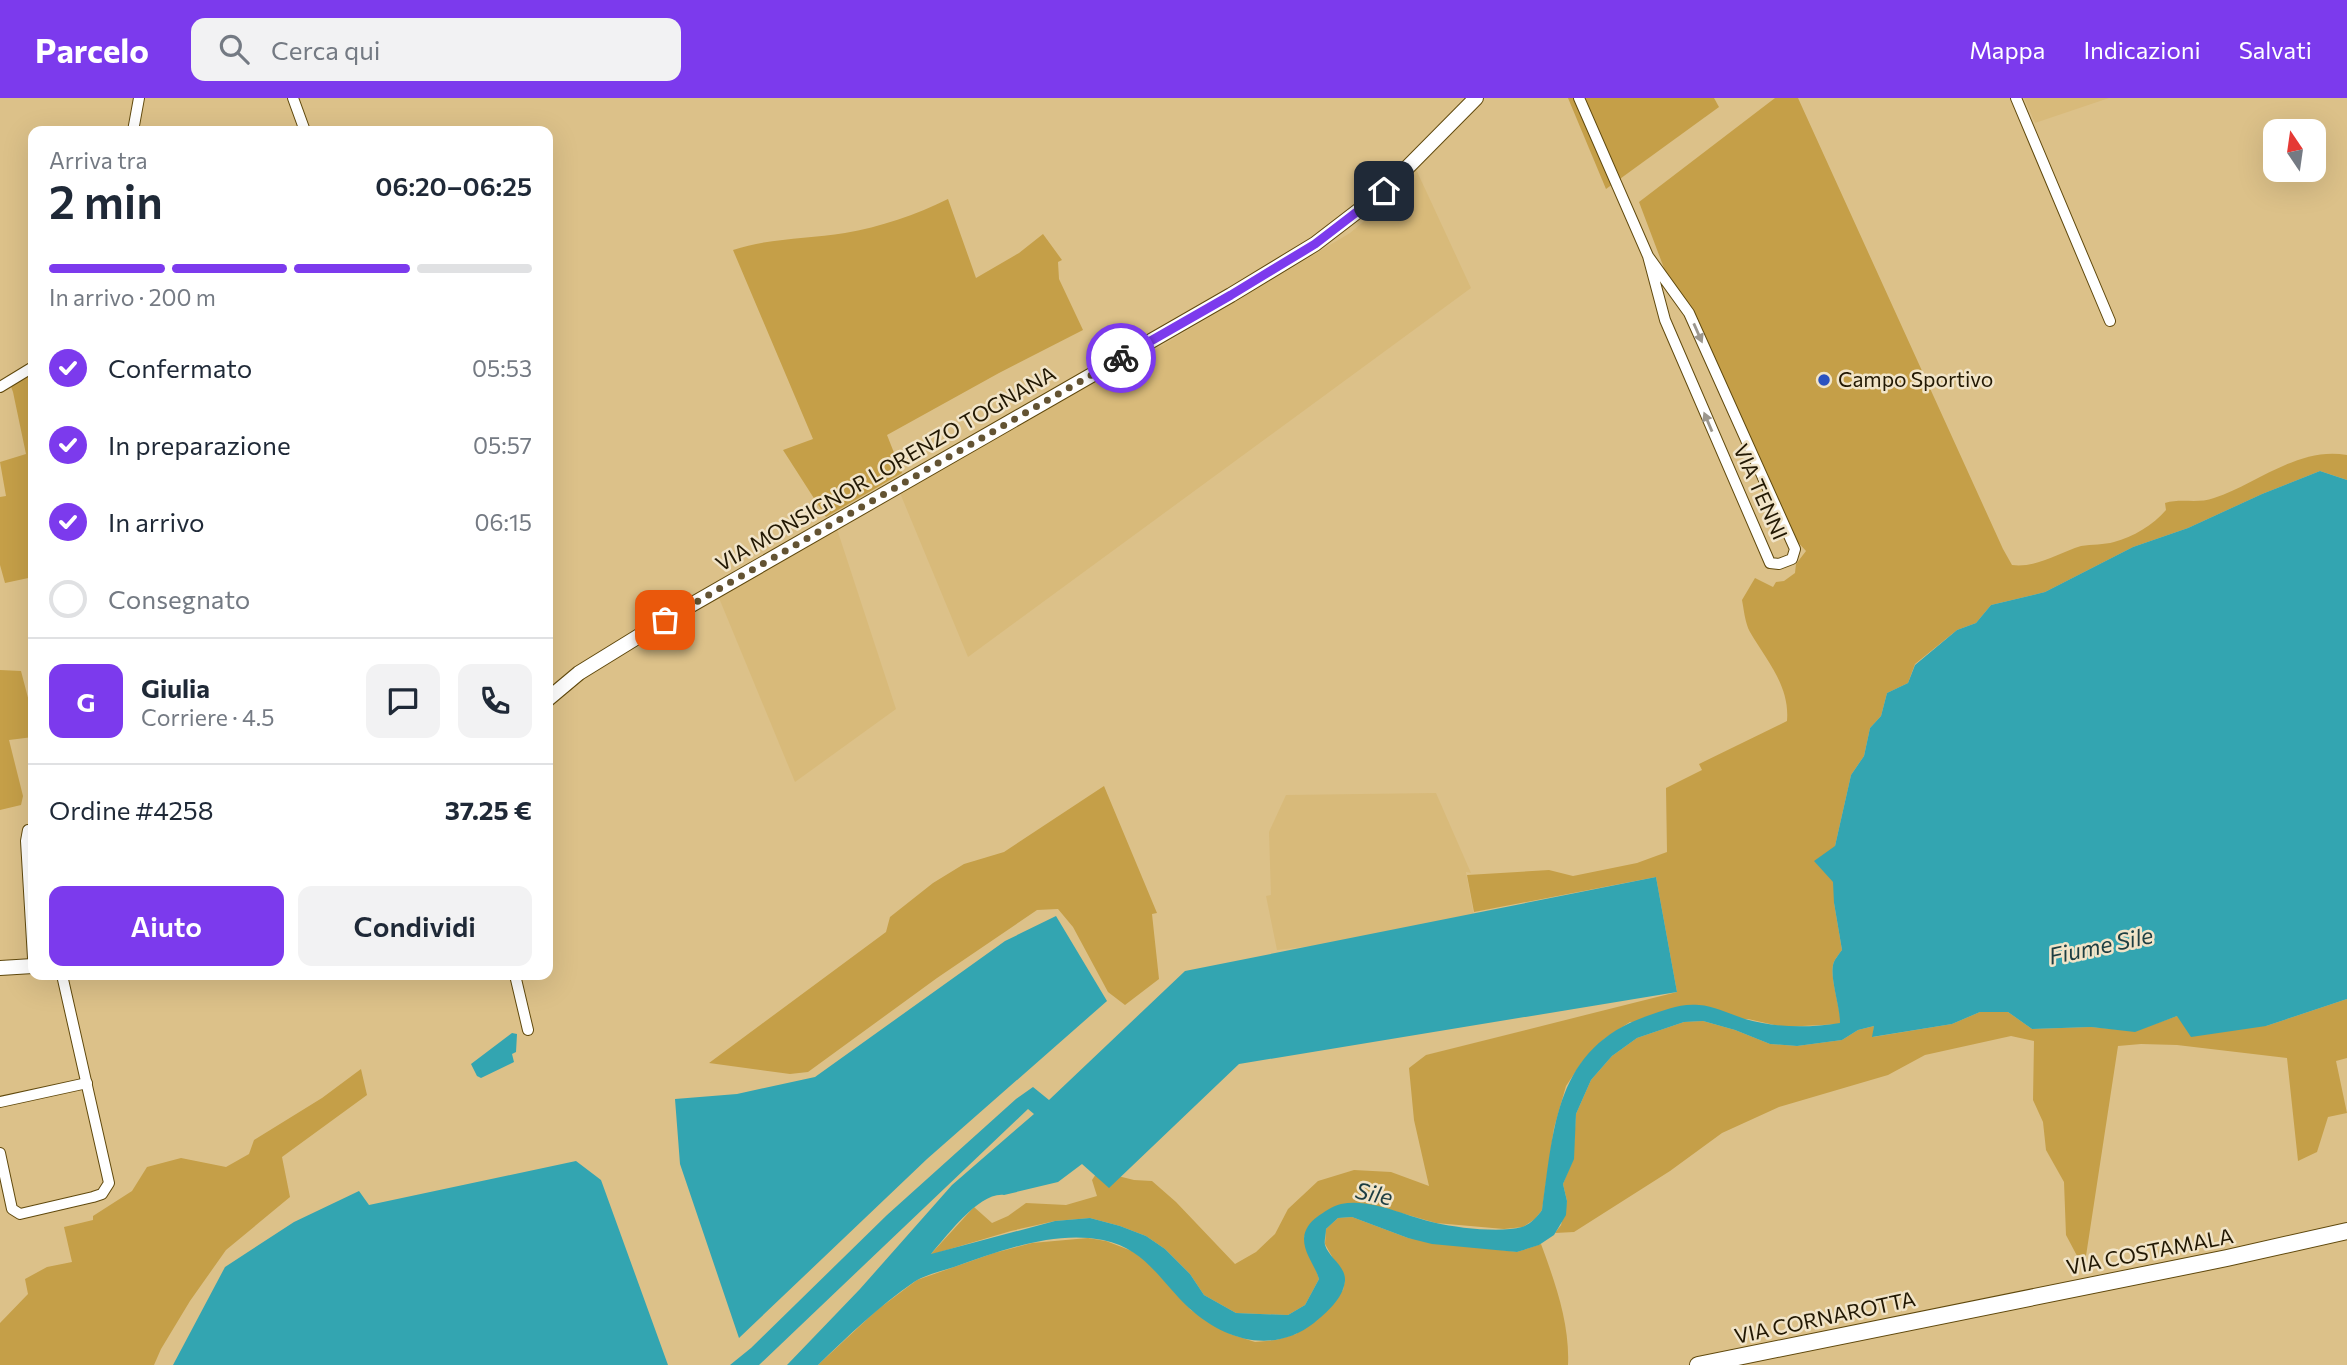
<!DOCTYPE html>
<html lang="it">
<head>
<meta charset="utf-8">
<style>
  body { margin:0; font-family:Commissioner,sans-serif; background:#f2f2f3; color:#1f2937; height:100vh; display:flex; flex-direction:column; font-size:26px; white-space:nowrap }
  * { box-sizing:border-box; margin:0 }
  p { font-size:23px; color:#747a83 }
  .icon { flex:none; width:38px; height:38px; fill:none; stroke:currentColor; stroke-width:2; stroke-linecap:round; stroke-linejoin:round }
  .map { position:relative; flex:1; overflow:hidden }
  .drawer { position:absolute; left:28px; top:28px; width:525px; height:854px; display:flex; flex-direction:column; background:#fff; border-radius:14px; box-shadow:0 7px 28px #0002 }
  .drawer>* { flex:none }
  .needle { width:46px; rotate:347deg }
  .buttons { position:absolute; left:2263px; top:21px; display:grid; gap:14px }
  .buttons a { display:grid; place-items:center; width:63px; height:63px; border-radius:14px; background:#fff; box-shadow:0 7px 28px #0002; font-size:35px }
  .pin { position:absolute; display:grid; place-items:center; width:60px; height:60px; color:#fff; margin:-30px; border-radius:14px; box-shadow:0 4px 10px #0006 }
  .courier { position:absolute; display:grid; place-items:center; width:70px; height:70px; margin:-35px; border:5px solid #7c3aed; border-radius:50%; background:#fff; color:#222; box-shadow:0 2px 9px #0007 }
  .overview em { font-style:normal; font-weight:600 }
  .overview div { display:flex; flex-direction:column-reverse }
  .overview { display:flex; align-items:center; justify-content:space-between; height:119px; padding:0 21px }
  h1 { font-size:46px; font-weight:600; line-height:52px }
  .bar { display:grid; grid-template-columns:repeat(4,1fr); gap:10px 7px; align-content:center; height:84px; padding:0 21px }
  .bar i { height:9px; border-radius:5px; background:#e0e1e3 }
  .bar .active { background:#7c3aed }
  .bar p { grid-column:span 4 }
  .line { display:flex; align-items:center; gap:18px; padding:0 21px; border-top:2px solid #e0e1e3 }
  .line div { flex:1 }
  .round { display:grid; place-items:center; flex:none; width:74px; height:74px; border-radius:14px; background:#f2f2f3 }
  ol { padding:0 21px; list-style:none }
  li { display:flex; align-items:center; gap:21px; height:77px }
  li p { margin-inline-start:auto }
  li .icon { padding:7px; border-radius:50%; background:#7c3aed; color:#fff; stroke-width:4 }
  li:last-child { color:#747a83 }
  li i { width:38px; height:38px; border:4px solid #e0e1e3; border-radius:50% }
  .button { display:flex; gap:14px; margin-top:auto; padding:14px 21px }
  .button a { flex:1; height:80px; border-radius:14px; background:#7c3aed; color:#fff; font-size:28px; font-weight:600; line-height:80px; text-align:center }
  .button a+a { background:#f2f2f3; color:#1f2937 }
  header { display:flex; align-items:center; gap:42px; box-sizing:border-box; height:98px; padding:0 35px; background:#7c3aed; color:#fff }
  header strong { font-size:33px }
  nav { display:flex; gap:38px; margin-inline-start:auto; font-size:24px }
  .search { width:490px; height:63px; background:#f2f2f3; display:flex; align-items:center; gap:18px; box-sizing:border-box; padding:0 24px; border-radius:14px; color:#747a83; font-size:26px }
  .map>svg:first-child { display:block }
</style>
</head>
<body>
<header>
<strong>Parcelo</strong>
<div class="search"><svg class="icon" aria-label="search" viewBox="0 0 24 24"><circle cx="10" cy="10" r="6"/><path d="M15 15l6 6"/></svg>Cerca qui</div>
<nav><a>Mappa</a><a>Indicazioni</a><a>Salvati</a></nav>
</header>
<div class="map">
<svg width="2347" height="1267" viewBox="0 0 2347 1267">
  <rect width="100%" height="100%" fill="#dcc189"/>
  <g fill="#d8ba7a">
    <path d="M2024 0H2109L2035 25Z"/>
    <path d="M1414 67 1471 190 968 559 900 395 1089 286 1158 250 1350 135 1376 113Z"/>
    <path d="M837 431 896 611 795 684 719 500Z"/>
    <path d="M1436 695 1471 775 1466 774 1476 829 1277 852 1266 798 1271 797 1269 734 1286 697Z"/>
  </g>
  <g fill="#c59f48">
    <path d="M1568 0H1714L1719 9 1606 91Z"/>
    <path d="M1775 0H1798L2003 451 2012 467C2037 470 2058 455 2081 448 2092 446 2104 447 2114 444 2133 439 2153 427 2166 412L2165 405C2181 400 2198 406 2214 400 2257 386 2299 348 2347 357V382L2320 373 2262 396 2188 430 2133 449 2045 494 1991 507 1976 525 1957 532 1915 566 1908 585 1887 595 1881 618 1870 630 1864 658 1851 677 1835 748 1834 805 1842 852C1839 856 1834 862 1833 867 1830 880 1840 909 1841 926L1783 929 1748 921 1630 924 1604 941 1582 964 1566 988 1554 1030 1542 1112 1535 1121 1523 1129 1504 1131 1436 1125 1387 1111 1363 1106 1304 1138C1306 1154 1315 1166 1319 1181L1305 1207 1288 1217 1236 1215 1204 1197 1190 1176 1165 1151 1146 1138 1120 1128 1090 1120 1055 1123 1011 1133 930 1157 974 1109 992 1125 1008 1118 1026 1105 1066 1107 1097 1098 1092 1082 1098 1073 1134 1082 1152 1083 1176 1104 1235 1166 1256 1154 1275 1136 1288 1111 1318 1083 1354 1072 1391 1074 1429 1088 1414 1022 1409 970 1426 957 1677 894 1656 779 1474 814 1467 777 1549 772 1573 778 1637 765 1667 754 1666 690 1702 672 1699 666 1787 623C1790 588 1767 563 1750 534 1745 525 1744 512 1742 502L1755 480 1773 489 1776 484 1784 483 1795 475 1796 466 1806 453 1795 441 1670 186 1639 104Z"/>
    <path d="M948 101 976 180 1019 155 1043 136 1062 162 1058 164 1059 181 1083 232 999 275 887 337 902 375 826 419 783 352 813 341 733 152C769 140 808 141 845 135 880 129 916 117 948 101Z"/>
    <path d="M32 263 33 479 5 485 0 467V399L6 398 0 364 26 356 13 294 7 278Z"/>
    <path d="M0 572 21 573 33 619V639L9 642 23 698 21 707 0 712Z"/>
    <path d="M1104 688 1157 815 1152 816 1159 881 1125 907 1108 894 1073 829 1058 811 1037 812 937 880 808 974 790 976 709 965 886 834 890 819 933 785 964 766 1004 754Z"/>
    <path d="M2347 901V960L2336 963 2347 1015 2328 1019 2317 1054 2298 1063 2287 960 2177 947 2141 946 2118 948 2084 1171 2066 1137 2064 1084 2046 1052 2043 1024 2033 1002 2034 943 2011 938 1925 957 1888 977 1779 1009 1722 1035 1670 1073 1574 1134 1555 1135 1561 1127 1567 1103 1563 1086 1573 1061 1576 1016 1591 982 1612 958 1637 940 1684 924 1703 923 1735 932 1770 946 1797 948 1842 942 1858 932 1874 928 1873 939 1952 926 1980 914H2008L2032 931 2091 929 2135 933 2177 918 2266 928Z"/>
    <path d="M361 971 367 997 282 1059 290 1099 226 1152 190 1203 161 1251 154 1267H0V1225L28 1196 25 1181 47 1169 72 1164 64 1129 93 1122V1118L132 1093 147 1069 181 1060 226 1069 249 1056 254 1042 322 1000Z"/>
    <path d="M1352 1119 1408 1140 1517 1154 1541 1146C1555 1184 1570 1226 1568 1267H818L877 1212 917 1182 994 1155 1032 1145 1088 1140 1106 1143 1132 1153 1150 1165 1191 1212 1230 1236 1255 1244 1276 1242 1296 1236 1343 1192 1345 1182 1325 1146 1326 1131 1338 1120Z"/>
  </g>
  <g fill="#33a5b1">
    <path d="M2320 373 2347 382V901L2266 928 2191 939 2177 918 2135 934 2091 929 2032 931 2008 914H1980L1952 926 1872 939 1874 928 1858 932 1842 942 1797 948 1770 946 1735 932 1703 923 1684 924 1637 940 1612 958 1591 982 1576 1016 1574 1061 1563 1086 1567 1103 1566 1117 1554 1137 1539 1147 1517 1154 1432 1146 1408 1140 1352 1119 1338 1120 1326 1131C1326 1136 1324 1143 1325 1147 1329 1160 1346 1168 1345 1183 1343 1201 1326 1215 1314 1225 1273 1257 1224 1242 1189 1210 1160 1183 1146 1151 1103 1142 1054 1132 1000 1153 954 1169 941 1173 925 1177 914 1184 879 1208 848 1238 818 1267H787L860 1191 952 1087 1034 1016 1028 1011 759 1267H730L751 1250 887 1117 1016 1001 1033 989 1049 1002 1185 873 1656 779 1677 894 1239 966 1109 1090 1082 1066 1058 1084 1004 1097C979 1094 947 1138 931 1156L1055 1123 1090 1120 1120 1128 1146 1138 1165 1151 1190 1176 1204 1197 1236 1215 1288 1217 1305 1207 1319 1181C1315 1167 1304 1156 1304 1141 1304 1132 1310 1124 1317 1119 1324 1114 1332 1108 1341 1106 1373 1100 1406 1119 1436 1125 1458 1130 1501 1135 1522 1129 1531 1126 1537 1119 1542 1112 1554 1029 1555 950 1647 918 1665 912 1680 905 1699 907 1714 908 1730 916 1745 921 1777 930 1808 930 1840 925 1840 908 1830 881 1833 867 1834 862 1839 856 1842 852L1834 805 1833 784 1814 763 1835 748 1851 677 1864 658 1870 630 1881 618 1887 595 1908 585 1915 567 1957 532 1976 525 1991 507 2045 494 2133 449 2188 430 2262 396Z"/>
    <path d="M1056 818 1107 903 927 1061 739 1240 680 1066 675 1001 737 996 815 979 1005 843Z"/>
    <path d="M512 935 517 936 516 954 512 956 514 964 481 980 477 978 471 966Z"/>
    <path d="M576 1063 601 1082 668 1267H173L225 1169 294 1124 359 1093 369 1107Z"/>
  </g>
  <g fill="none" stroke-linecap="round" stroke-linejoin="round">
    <defs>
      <g id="minor">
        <path d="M293 0 305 33"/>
        <path d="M1579 0 1648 158 1665 222 1770 465 1779 466 1792 461 1795 451 1689 215 1648 158"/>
        <path d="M2016 0 2110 223"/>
        <path d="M133 33 139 0"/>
        <path d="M0 289 33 269"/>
        <path d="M28 732 26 743 33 860"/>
        <path d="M515 877 528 932"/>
        <path d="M0 1004 87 985"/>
        <path d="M0 1055 12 1111 20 1116 93 1099 102 1096 109 1085 62 877"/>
      </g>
      <g id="tertiary">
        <path d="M548 601 579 575 665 522 1231 197 1315 146 1384 93 1476 0"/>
        <path d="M0 870 33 868"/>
      </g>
      <path id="secondary" d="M1698 1267 2227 1160 2347 1133"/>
    </defs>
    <use href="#minor" stroke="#60490d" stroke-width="12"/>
    <use href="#tertiary" stroke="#60490d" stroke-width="16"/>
    <use href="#secondary" stroke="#60490d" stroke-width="18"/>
    <use href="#minor" stroke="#fff" stroke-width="10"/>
    <use href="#tertiary" stroke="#fff" stroke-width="14"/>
    <use href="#secondary" stroke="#fff" stroke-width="16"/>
  </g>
  <defs><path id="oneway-solid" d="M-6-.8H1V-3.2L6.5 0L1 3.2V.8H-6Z" transform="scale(1.75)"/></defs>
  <g fill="#9c978e">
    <use href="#oneway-solid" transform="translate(1698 235) rotate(66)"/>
    <use href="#oneway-solid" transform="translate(1708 324) rotate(-113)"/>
  </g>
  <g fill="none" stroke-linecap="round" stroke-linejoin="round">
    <path stroke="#635332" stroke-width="7" stroke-dasharray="0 12.6" d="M665 522 1121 260"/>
    <path stroke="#7c3aed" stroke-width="9" d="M1121 260 1231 197 1315 146 1384 93"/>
  </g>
  <circle fill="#2a52c1" stroke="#f1e4c8" stroke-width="2.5" cx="1824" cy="282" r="7"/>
  <g text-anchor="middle" stroke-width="5" stroke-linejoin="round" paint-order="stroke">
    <g font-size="21" fill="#221803" stroke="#f1e4c8" text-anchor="start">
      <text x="1838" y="289">Campo Sportivo</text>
    </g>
    <g font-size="21" fill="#221803" stroke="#f1e4c8">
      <text transform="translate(886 371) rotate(-30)" y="7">VIA MONSIGNOR LORENZO TOGNANA</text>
      <text transform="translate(1760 394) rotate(66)" y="7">VIA TENNI</text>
      <text transform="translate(2150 1154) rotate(-11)" y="7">VIA COSTAMALA</text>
      <text transform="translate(1825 1220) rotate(-12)" y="7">VIA CORNAROTTA</text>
    </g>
    <g font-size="23" font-style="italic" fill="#1d3e42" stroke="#f1e4c8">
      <text transform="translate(2101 848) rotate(-12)" y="8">Fiume Sile</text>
      <text transform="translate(1374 1096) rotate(12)" y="8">Sile</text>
    </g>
  </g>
</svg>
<div class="buttons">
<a><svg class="needle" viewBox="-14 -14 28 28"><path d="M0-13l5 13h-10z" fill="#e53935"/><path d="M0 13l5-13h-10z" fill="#747a83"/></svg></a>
</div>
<div class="pin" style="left:665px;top:522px;background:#ea580c"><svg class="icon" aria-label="bag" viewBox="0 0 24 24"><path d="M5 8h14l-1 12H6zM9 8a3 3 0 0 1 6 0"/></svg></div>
<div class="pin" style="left:1384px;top:93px;background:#1f2937"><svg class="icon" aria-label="home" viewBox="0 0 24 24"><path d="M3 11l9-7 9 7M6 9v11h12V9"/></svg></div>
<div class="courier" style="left:1121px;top:260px"><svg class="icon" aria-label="bike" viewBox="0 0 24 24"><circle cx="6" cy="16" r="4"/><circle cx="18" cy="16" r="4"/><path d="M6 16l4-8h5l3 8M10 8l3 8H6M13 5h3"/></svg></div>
<section class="drawer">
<div class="overview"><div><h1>2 min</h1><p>Arriva tra</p></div><em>06:20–06:25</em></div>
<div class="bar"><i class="active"></i><i class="active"></i><i class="active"></i><i></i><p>In arrivo · 200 m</p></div>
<ol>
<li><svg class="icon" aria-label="check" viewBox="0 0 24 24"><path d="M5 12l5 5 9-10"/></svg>Confermato<p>05:53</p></li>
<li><svg class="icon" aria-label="check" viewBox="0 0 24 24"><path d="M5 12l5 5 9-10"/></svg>In preparazione<p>05:57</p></li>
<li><svg class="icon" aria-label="check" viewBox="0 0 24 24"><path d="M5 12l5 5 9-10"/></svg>In arrivo<p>06:15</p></li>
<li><i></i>Consegnato</li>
</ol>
<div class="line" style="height:126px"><b class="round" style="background:#7c3aed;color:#fff">G</b><div><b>Giulia</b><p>Corriere · 4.5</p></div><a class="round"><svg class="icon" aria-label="chat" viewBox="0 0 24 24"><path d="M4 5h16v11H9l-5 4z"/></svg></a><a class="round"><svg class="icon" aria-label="phone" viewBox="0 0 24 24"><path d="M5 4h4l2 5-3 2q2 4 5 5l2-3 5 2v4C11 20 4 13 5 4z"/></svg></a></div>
<div class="line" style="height:91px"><div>Ordine #4258</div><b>37.25 €</b></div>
<div class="button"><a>Aiuto</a><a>Condividi</a></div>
</section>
</div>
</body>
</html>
